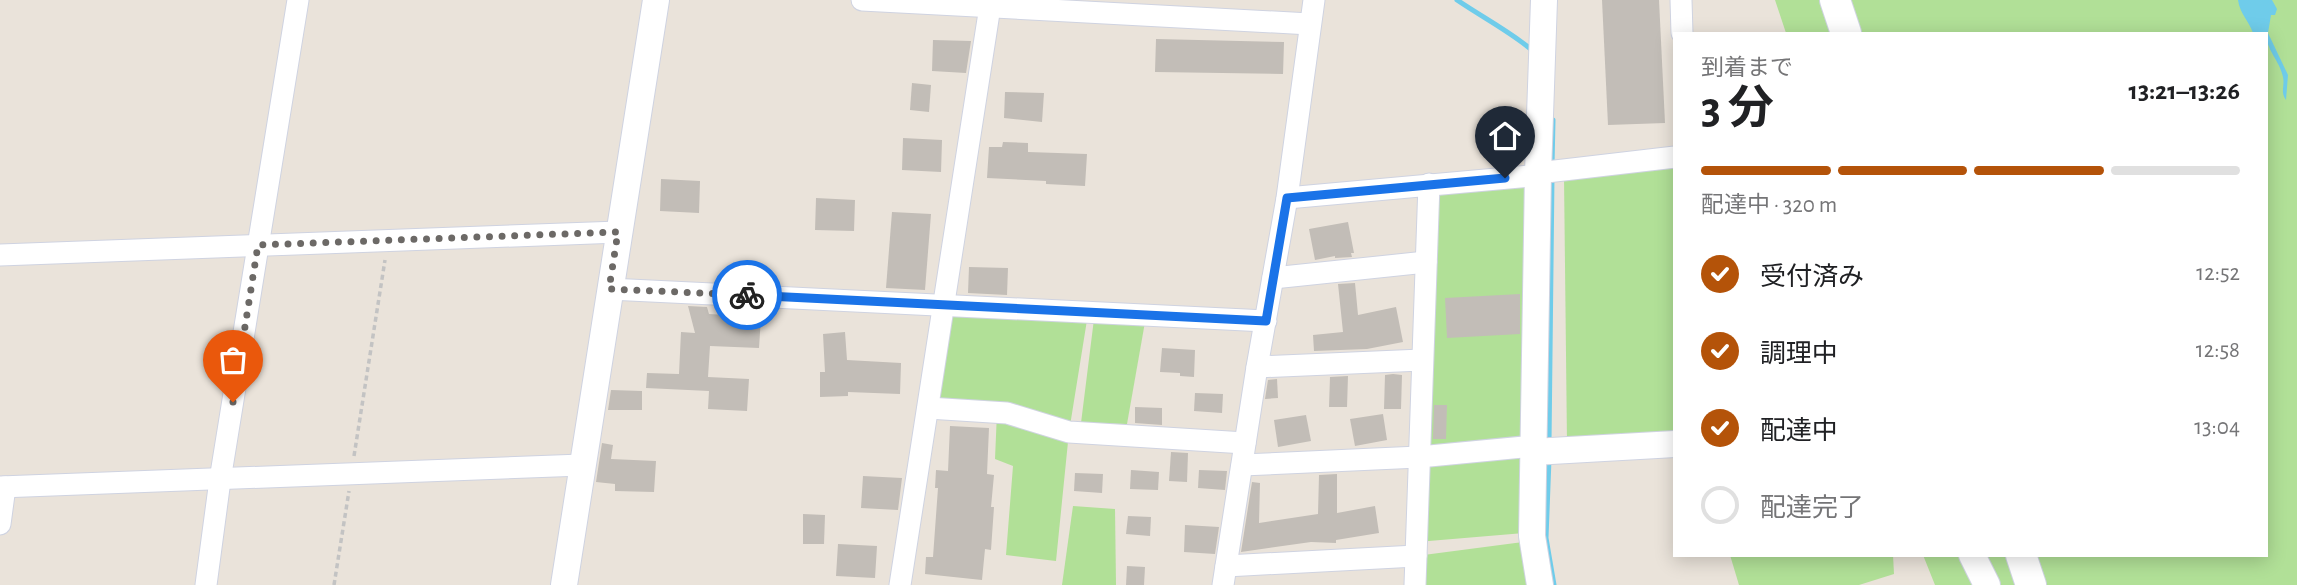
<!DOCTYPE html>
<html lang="ja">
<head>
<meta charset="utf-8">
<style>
  body { margin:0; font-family:"Alegreya Sans","Noto Sans JP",sans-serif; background:#f2f2f2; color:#202124; height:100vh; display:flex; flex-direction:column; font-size:26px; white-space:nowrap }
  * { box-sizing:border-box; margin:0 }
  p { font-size:23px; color:#757577 }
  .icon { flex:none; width:38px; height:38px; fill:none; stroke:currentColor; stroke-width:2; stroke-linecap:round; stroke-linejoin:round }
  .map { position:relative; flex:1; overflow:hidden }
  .details { position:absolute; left:1673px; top:32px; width:595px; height:525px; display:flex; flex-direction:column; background:#fff; border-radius:0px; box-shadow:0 4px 18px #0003 }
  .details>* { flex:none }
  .pin { position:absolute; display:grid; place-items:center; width:60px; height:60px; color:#fff; margin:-72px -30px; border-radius:50% 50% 50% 0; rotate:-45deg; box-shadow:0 0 7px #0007 }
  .pin .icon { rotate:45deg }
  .courier { position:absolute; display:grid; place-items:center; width:70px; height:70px; margin:-35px; border:5px solid #1a73e8; border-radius:50%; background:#fff; color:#222; box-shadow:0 2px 9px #0007 }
  .head em { font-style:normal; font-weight:700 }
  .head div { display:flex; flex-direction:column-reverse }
  .head { display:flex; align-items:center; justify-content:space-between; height:119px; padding:0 28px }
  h1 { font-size:46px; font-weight:700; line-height:52px }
  .bar { display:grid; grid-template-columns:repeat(4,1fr); gap:10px 7px; align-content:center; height:84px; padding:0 28px }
  .bar i { height:9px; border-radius:5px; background:#e0e0e0 }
  .bar .current { background:#b45309 }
  .bar p { grid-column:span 4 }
  ol { padding:0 28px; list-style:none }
  li { display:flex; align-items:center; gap:21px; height:77px }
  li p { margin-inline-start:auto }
  li .icon { padding:7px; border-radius:50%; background:#b45309; color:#fff; stroke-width:4 }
  li:last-child { color:#757577 }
  li i { width:38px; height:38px; border:4px solid #e0e0e0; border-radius:50% }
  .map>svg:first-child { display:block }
</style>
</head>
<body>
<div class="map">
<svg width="2297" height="585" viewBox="0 0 2297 585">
  <rect width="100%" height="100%" fill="#eae3da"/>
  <g fill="#b1e097">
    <path d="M1775 0H2297V585H1935L1923 555H2266V33H1786Z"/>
    <path d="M1675 164V443H1567L1564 176Z"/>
    <path d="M1538 179 1524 533 1417 542 1429 184Z"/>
    <path d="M943 311 1087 320 1069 432 1056 561 1006 555 1013 466 995 459 997 412 928 408Z"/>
    <path d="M1094 319 1145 322 1127 424 1081 423Z"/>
    <path d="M1073 506 1115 509 1116 585H1062Z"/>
    <path d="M1523 542 1530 585H1415L1416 556Z"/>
    <path d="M1730 555H1893L1894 574 1859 585H1739Z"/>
  </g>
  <path fill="#6fccea" d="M2238 0H2272L2277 9 2275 15H2271L2268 33 2288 75 2286 100C2280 92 2285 86 2283 77 2280 61 2266 50 2266 33H2253C2249 21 2240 14 2238 0Z"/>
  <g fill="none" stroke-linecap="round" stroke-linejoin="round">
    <g stroke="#6fccea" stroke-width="5">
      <path d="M1457 0C1482 17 1509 31 1532 50"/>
      <path d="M1552 166 1553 120"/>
      <path d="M1549 443 1552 176"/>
      <path d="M1549 459 1546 538 1554 585"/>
    </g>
  </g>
  <g fill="#c2bdb7">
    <path d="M1602 0H1659L1665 123 1608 125Z"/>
    <path d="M1156 39 1284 42 1283 74 1155 72Z"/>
    <path d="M933 40 971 41 966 73 932 71Z"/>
    <path d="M912 83 931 85 929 112 910 110Z"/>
    <path d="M1005 92 1044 93 1042 122 1004 118Z"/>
    <path d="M903 138 942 140 941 172 902 170Z"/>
    <path d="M1003 142 1028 143V152L1087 154 1085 186 1046 184V181L987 178 989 147H1002Z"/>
    <path d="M661 179 700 181 699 213 660 211Z"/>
    <path d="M816 198 855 200 854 231 815 230Z"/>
    <path d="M892 212 931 214 925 290 886 288Z"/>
    <path d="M1348 222 1354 253H1351L1352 257 1335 258V256L1315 260 1309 229Z"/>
    <path d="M969 267 1008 268 1007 295 968 293Z"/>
    <path d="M1355 283 1358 315 1396 307 1403 342 1367 349 1314 351 1313 335 1343 332 1338 284Z"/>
    <path d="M1520 294V334L1447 338 1445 298Z"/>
    <path d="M688 306 707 307 709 314 761 317 759 348 710 346 708 377 749 379 747 411 708 409 709 391 646 388 647 373 679 374 681 332 695 333Z"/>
    <path d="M845 332 847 360 901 363 900 394 848 392V396L820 397V372H825L823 334Z"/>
    <path d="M1162 348 1195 350 1194 377 1180 376V373L1160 372Z"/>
    <path d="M1393 374 1402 375 1401 409H1384L1385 375Z"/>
    <path d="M1348 376 1347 407H1329L1330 377Z"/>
    <path d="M1277 379 1278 398 1265 399 1268 380Z"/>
    <path d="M611 390 642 391V410H608Z"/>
    <path d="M1195 393 1223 394 1222 413 1194 411Z"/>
    <path d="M1434 405H1447L1446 439H1433Z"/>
    <path d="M1135 407 1162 408V425L1135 423Z"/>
    <path d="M1383 414 1387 440 1355 446 1350 419Z"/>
    <path d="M1306 415 1311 441 1278 447 1274 420Z"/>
    <path d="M950 426 989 428 987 474 994 475 991 507H994L991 550 985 549 982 580 925 574 926 557H933L938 488H935L936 470 948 471Z"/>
    <path d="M602 443 613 445 611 459 656 461 654 492 615 491V484L596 482Z"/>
    <path d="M1171 452 1188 453 1187 482 1169 481Z"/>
    <path d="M1131 470 1159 472 1158 490 1130 489Z"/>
    <path d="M1199 470 1227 471 1225 490 1198 488Z"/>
    <path d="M1075 473 1103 474 1102 493 1074 491Z"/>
    <path d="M1337 474V513L1375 506 1379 533 1336 540V543L1311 542 1241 552 1252 482 1260 483 1259 523 1318 514 1319 475Z"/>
    <path d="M863 476 902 478 898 510 861 508Z"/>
    <path d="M803 514 825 515 824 544H803Z"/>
    <path d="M1128 516 1151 517 1150 536 1126 534Z"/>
    <path d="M1185 525 1219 527 1215 554 1184 552Z"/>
    <path d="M838 544 877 546 875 578 836 576Z"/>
    <path d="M1127 566 1145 567 1144 585H1126Z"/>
  </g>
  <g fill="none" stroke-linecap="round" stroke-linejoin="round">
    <defs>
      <g id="minor">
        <path d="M862 0 1310 24"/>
        <path d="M1681 0 1682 33"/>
        <path d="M1287 198 1530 176 1538 173 1675 157"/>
        <path d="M0 255 619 232"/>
        <path d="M1273 278 1426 262"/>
        <path d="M609 289 1266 321"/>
        <path d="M1257 367 1422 360"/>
        <path d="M928 408 1007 413 1069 432 1245 443"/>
        <path d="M1242 465 1419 457 1533 446"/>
        <path d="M0 487 582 465"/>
        <path d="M0 524 5 487"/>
        <path d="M1226 566 1416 556"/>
        <path d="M206 585 220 480 298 0"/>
        <path d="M900 585 991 0"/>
        <path d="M1223 585 1257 367 1287 198 1314 0"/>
        <path d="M1415 585 1429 184"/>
      </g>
      <g id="tertiary">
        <path d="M1533 452 1675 444"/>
        <path d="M1972 555 1987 585"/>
        <path d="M564 585 656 0"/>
        <path d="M1540 585 1532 536 1538 173 1544 0"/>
      </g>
      <g id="secondary">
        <path d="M1835 0 1846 33"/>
        <path d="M2021 555 2031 585"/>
      </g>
    </defs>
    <use href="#minor" stroke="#cfd3e1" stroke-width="23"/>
    <use href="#tertiary" stroke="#cfd3e1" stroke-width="28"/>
    <use href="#secondary" stroke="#cfd3e1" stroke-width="32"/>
    <g stroke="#c3c3c3" stroke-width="3.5" stroke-dasharray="5 3.5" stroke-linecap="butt">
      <path d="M354 456 385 260"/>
      <path d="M334 585 349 491"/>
    </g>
    <use href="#minor" stroke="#fff" stroke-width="21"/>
    <use href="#tertiary" stroke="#fff" stroke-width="26"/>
    <use href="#secondary" stroke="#fff" stroke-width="30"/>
  </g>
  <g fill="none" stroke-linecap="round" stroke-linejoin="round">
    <path stroke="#6c6966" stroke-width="7" stroke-dasharray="0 12.6" d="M233 402 258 245 618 232 609 289 747 295"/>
    <path stroke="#1a73e8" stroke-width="9" d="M747 295 1266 321 1287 198 1505 178"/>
  </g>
</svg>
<div class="pin" style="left:233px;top:402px;background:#ea580c"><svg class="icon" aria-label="bag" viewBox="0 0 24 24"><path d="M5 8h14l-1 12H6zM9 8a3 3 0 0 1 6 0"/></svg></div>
<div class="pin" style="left:1505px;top:178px;background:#1f2937"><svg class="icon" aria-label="home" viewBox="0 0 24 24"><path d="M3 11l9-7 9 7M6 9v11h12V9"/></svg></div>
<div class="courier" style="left:747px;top:295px"><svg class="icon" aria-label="bike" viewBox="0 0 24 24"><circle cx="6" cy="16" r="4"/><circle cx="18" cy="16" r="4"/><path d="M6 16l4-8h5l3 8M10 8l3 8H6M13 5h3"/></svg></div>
<section class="details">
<div class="head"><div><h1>3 分</h1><p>到着まで</p></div><em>13:21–13:26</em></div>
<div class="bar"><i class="current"></i><i class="current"></i><i class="current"></i><i></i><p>配達中 · 320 m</p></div>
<ol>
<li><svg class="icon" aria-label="check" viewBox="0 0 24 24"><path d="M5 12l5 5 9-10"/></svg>受付済み<p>12:52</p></li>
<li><svg class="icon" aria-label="check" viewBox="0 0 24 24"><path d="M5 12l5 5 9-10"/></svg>調理中<p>12:58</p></li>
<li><svg class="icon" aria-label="check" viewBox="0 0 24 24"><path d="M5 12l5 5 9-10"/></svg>配達中<p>13:04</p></li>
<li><i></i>配達完了</li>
</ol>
</section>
</div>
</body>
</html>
